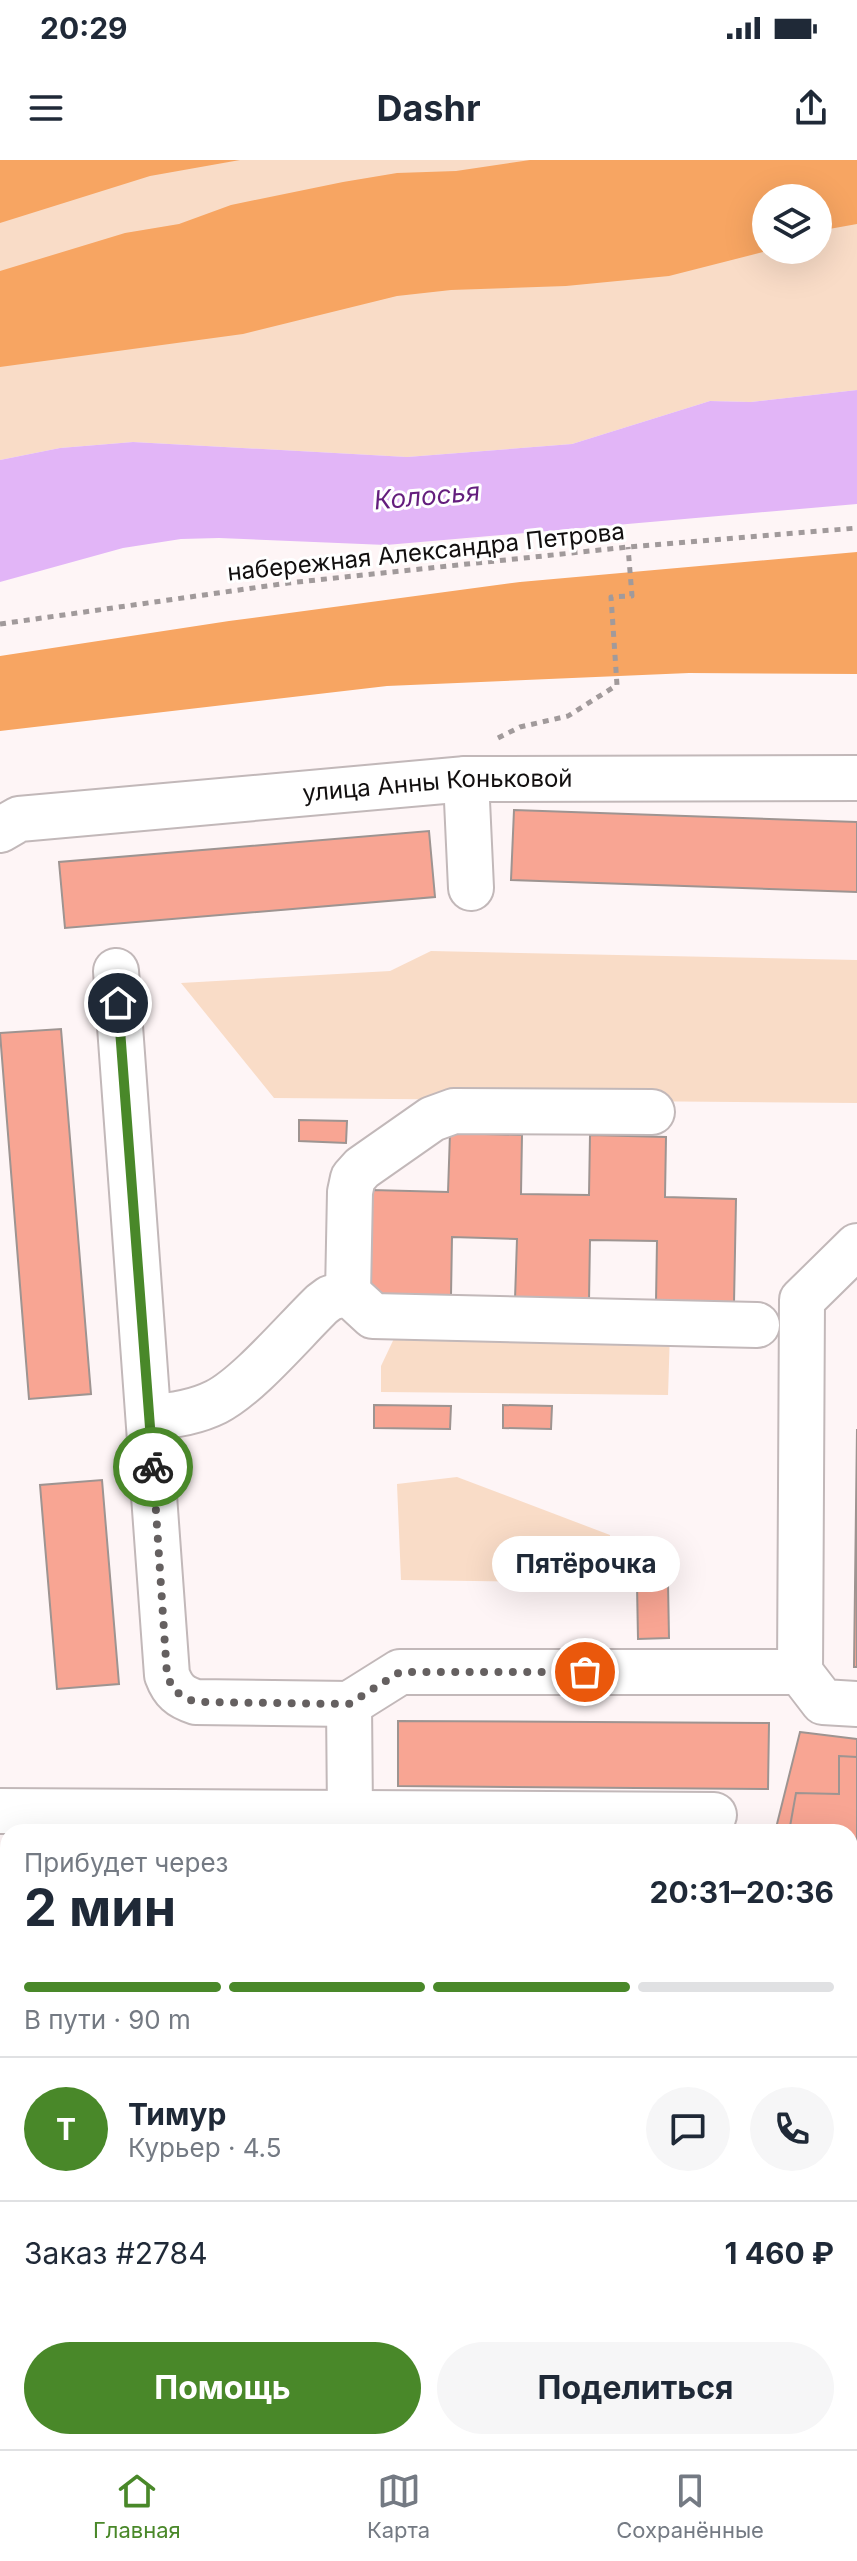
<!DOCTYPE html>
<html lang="ru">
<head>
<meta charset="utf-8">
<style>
  body { margin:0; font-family:Inter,sans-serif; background:#f6f6f7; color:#1f2937; height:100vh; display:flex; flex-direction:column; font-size:30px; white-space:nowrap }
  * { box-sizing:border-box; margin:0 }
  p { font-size:26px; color:#747a83 }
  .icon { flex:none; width:44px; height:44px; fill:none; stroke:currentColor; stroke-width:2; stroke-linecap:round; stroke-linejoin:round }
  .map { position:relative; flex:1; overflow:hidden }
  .details { position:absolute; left:0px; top:1664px; width:858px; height:626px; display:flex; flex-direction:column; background:#fff; border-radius:24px 24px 0 0; box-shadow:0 8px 32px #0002 }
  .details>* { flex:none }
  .buttons { position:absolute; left:752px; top:24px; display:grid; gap:16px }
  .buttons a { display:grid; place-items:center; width:80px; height:80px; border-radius:50%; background:#fff; box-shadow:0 8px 32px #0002; font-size:40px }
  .pin { position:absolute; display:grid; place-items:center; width:68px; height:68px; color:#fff; margin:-34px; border:4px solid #fff; border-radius:50%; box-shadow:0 2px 8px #0007 }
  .courier { position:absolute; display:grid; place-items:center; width:80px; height:80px; margin:-40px; border:6px solid #498829; border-radius:50%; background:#fff; color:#222; box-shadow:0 2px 10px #0007 }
  .bubble { position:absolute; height:56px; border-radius:28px; background:#fff; box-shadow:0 8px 32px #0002; font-size:26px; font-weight:700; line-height:56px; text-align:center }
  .overview em { font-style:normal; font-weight:700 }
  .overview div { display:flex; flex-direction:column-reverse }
  .overview { display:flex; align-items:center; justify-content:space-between; height:136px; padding:0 24px }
  h1 { font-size:52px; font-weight:700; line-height:60px }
  .bar { display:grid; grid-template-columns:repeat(4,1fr); gap:12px 8px; align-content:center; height:96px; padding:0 24px }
  .bar i { height:10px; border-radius:6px; background:#e0e1e3 }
  .bar .selected { background:#498829 }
  .bar p { grid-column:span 4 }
  .line { display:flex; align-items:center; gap:20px; padding:0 24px; border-top:2px solid #e0e1e3 }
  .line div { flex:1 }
  .round { display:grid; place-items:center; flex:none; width:84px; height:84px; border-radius:42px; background:#f6f6f7 }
  .cta { display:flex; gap:16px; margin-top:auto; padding:16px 24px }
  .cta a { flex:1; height:92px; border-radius:48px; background:#498829; color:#fff; font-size:32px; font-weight:700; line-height:92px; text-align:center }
  .cta a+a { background:#f6f6f7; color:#1f2937 }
  .status { display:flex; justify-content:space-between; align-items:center; height:56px; padding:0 40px; background:#fff; direction:ltr }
  .status svg { height:22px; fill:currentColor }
  header { display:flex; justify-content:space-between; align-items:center; height:104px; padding:0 24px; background:#fff; font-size:36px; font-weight:700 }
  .tab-bar { display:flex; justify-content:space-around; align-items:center; height:112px; border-top:2px solid #e0e1e3; background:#fff; font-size:22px; color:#747a83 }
  .tab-bar a { display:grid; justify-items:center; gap:4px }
  .tab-bar .selected { color:#498829 }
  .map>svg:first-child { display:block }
</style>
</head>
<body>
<div class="status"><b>20:29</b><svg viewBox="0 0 49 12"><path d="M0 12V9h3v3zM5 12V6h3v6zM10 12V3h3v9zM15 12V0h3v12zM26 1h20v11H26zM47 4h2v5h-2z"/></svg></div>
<header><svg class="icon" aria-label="menu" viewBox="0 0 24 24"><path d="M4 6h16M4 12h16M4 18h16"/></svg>Dashr<svg class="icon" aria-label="share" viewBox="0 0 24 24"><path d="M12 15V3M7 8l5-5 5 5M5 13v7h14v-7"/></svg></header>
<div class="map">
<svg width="857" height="2289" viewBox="0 0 857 2289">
  <rect width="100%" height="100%" fill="#fef5f6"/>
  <g fill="#f9dcc7" fill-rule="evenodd">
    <path d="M0 0H857V230L751 242 710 241 572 284 407 297 133 282 60 288 0 300ZM766 38H818V90H766Z"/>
    <path d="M431 791 857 800V943L274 938 181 823 390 811Z"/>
    <path d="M399 1168 670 1172 668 1235 381 1232V1206Z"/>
    <path d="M457 1317 610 1375 611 1423 401 1420 397 1324Z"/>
  </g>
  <g fill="#f7a562">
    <path d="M0 0H240L150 16 0 63Z"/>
    <path d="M530 0H857V64L818 71V38H766V90H771L669 116 566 126 451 130 397 136 243 174 0 207V111L125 73 179 64 231 45 343 22 397 13 456 11Z"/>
    <path d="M857 392V514L689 513 387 526 0 571V496L229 461 520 422Z"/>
  </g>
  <path fill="#e2b5f7" d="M857 230V344L386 385 219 378 181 379 123 388 0 422V300L60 288 133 282 407 297 572 284 710 241 751 242Z"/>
  <g fill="#f8a593" stroke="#9e9491" stroke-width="2">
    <path d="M514 650 857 662V732L511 720Z"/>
    <path d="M429 671 435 737 65 768 59 702Z"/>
    <path d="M61 869 91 1234 29 1239 0 873Z"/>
    <path d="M299 960 347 961 346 983 299 981Z"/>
    <path d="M450 973 522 975 521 1034 589 1035 590 975 666 977 665 1037 736 1039 734 1143 656 1142 657 1081 590 1080 589 1141 515 1139 517 1079 452 1077 451 1136 370 1134 372 1030 448 1032Z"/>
    <path d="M374 1245 451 1246 450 1269 374 1268Z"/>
    <path d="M503 1245 552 1246 551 1269 503 1268Z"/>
    <path d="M857 1269V1507H854Z"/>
    <path d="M102 1320 119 1524 57 1529 40 1325Z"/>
    <path d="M668 1423 669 1478 638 1479 637 1424Z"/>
    <path d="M398 1561 769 1563 768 1629 398 1626Z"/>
    <path d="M800 1572 857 1579V1780L850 1779V1672H775Z"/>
    <path d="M839 1596 857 1597V1775L850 1773V1672H789L796 1633 839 1634Z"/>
    <rect x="0" y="1713" width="8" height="63"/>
    <rect x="850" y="2128" width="7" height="84"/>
    <rect x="0" y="2139" width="8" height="80"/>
    <path d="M137 2282H211V2283L137 2288Z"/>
  </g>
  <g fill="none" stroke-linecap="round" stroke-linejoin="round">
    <defs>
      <g id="minor">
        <path d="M466 619 471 728"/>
        <path id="s1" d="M0 670 19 659 466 619 857 618"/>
        <path d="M116 811 167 1515C173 1531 180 1537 196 1542L349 1544 400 1512H800L823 1542 857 1544"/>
        <path d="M348 1133 350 1032 353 1018 362 1008 432 959 454 951 652 952"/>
        <path d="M149 1257C172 1256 196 1252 216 1242 248 1226 295 1170 322 1144L330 1138 348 1133 373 1156 757 1165"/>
        <path d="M800 1512 802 1140 857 1086"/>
        <path d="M349 1544 350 1653"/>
        <path d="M0 1651 714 1655"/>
        <path d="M40 2286 100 2282"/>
        <path d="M0 2289 40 2286 47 2289"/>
        <path d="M519 2289 563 2287"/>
      </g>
      <g id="major">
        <path d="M0 1874H8"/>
        <path d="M850 1882H857"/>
      </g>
    </defs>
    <use href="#minor" stroke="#c2b8b9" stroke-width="48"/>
    <use href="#major" stroke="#8f647f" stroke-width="48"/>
    <g stroke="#a19a9b" stroke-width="5" stroke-dasharray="6 6" stroke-linecap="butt">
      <path d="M0 464 288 423 628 387 857 368"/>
      <path d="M498 578 520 567 568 556 617 525 611 437 632 436 628 387"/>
      <path d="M0 1819H8"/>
      <path d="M850 1821H857"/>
      <path d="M0 1962 8 1963"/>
      <path d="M850 1973 857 1974"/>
      <path d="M850 2087H857"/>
    </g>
    <use href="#minor" stroke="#fff" stroke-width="44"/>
    <use href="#major" stroke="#e4bed6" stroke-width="44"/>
  </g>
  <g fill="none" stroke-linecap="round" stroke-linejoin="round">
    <path stroke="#656060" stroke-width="8" stroke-dasharray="0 14.4" d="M153 1307 167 1515C173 1531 180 1537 196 1542L349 1544 400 1512H585"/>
    <path stroke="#498829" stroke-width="10" d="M118 843 153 1307"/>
  </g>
  <g text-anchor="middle" stroke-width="6" stroke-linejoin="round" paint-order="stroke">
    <g font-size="24" fill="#120f0f" stroke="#fff">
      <text transform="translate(426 392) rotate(-6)" y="8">набережная Александра Петрова</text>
      <text dy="8" stroke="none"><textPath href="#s1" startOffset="442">улица Анны Коньковой</textPath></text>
    </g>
    <g font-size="26" font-style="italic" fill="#641e7d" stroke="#fff">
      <text transform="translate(427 336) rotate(-5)" y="9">Колосья</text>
    </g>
  </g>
</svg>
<div class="buttons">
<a><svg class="icon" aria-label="layers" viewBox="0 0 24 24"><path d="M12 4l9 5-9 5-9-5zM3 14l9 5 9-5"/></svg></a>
</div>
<div class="pin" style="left:585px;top:1512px;background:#ea580c"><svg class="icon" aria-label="bag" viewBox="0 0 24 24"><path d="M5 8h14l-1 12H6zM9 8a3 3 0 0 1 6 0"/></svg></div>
<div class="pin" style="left:118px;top:843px;background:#1f2937"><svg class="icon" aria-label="home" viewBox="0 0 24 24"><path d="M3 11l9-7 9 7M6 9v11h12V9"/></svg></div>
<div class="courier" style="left:153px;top:1307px"><svg class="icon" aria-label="bike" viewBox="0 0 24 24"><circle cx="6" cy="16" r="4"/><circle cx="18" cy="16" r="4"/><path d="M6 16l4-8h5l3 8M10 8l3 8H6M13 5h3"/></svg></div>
<div class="bubble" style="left:492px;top:1376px;width:188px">Пятёрочка</div>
<section class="details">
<div class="overview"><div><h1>2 мин</h1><p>Прибудет через</p></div><em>20:31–20:36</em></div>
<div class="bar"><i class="selected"></i><i class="selected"></i><i class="selected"></i><i></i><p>В пути · 90 m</p></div>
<div class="line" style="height:144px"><b class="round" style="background:#498829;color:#fff">Т</b><div><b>Тимур</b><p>Курьер · 4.5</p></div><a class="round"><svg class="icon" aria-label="chat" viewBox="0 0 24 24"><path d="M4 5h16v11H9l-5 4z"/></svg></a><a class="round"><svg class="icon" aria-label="phone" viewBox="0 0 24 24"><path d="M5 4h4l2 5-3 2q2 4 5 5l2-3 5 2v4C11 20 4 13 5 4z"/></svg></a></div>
<div class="line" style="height:104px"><div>Заказ #2784</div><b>1 460 ₽</b></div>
<div class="cta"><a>Помощь</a><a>Поделиться</a></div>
</section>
</div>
<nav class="tab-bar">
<a class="selected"><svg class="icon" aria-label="home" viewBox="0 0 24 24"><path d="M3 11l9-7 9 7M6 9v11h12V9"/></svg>Главная</a>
<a><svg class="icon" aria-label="map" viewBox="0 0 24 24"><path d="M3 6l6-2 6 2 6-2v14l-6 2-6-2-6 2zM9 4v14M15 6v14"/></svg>Карта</a>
<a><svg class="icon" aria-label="saved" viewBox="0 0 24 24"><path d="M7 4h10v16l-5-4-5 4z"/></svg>Сохранённые</a>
</nav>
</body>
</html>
